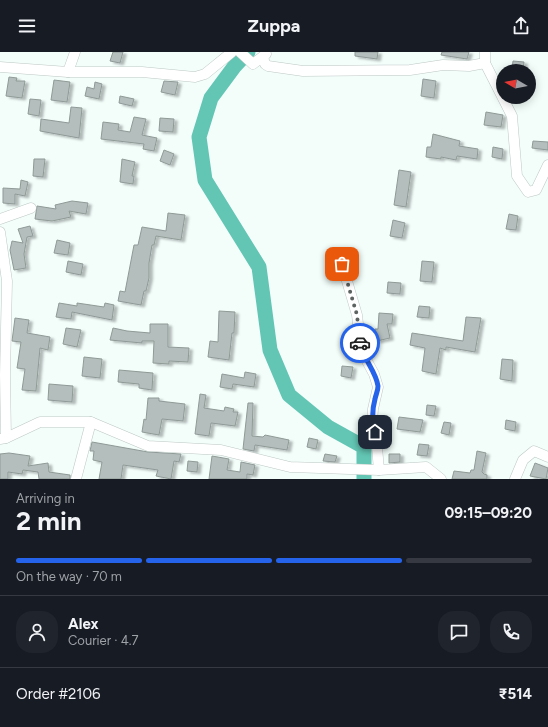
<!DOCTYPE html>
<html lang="en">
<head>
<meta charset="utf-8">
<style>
  body { margin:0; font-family:Figtree,sans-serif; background:#20242c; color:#f1f3f6; height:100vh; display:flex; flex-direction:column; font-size:15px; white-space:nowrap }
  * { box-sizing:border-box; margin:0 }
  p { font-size:13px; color:#9ea1a6 }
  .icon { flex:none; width:22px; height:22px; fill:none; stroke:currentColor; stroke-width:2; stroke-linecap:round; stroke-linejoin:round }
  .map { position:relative; height:427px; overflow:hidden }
  .sheet { display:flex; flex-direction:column; background:#171b24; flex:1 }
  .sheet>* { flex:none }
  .needle { width:26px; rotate:280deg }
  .fabs { position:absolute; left:496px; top:12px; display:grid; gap:8px }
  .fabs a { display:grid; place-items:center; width:40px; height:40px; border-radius:50%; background:#171b24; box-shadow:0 2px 10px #0003; font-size:20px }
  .pin { position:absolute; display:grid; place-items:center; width:34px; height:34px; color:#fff; margin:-17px; border-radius:8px; box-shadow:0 2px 6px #0006 }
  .courier { position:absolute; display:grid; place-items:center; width:40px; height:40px; margin:-20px; border:3px solid #2563eb; border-radius:50%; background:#fff; color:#222; box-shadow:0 1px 5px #0007 }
  .summary em { font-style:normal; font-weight:700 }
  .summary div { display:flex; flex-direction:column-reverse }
  .summary { display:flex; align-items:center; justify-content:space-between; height:68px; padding:0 16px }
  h1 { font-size:26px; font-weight:700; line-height:30px }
  .bar { display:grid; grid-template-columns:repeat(4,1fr); gap:6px 4px; align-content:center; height:48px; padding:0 16px }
  .bar i { height:5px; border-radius:3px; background:#363941 }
  .bar .on { background:#2563eb }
  .bar p { grid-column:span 4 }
  .line { display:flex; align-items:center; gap:10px; padding:0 16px; border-top:1px solid #363941 }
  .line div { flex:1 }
  .round { display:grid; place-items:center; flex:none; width:42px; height:42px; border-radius:16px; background:#20242c }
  header { display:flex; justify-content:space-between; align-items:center; height:52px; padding:0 16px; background:#171b24; font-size:18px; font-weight:700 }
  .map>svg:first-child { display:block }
</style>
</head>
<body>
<header><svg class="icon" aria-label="menu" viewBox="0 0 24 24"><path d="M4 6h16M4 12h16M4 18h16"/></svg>Zuppa<svg class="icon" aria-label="share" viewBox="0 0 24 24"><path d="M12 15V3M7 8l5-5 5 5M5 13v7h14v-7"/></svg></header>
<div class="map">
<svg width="548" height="427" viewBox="0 0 548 427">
  <defs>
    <filter id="shadow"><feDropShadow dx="3.5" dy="2" stdDeviation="1" flood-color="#0004"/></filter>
  </defs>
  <rect width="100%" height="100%" fill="#f3fefb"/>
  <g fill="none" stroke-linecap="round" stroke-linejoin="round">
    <path stroke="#63c6b4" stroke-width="15" d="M248 0 234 15 211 46 199 85 205 128 259 215 270 298 289 343 328 375 364 395V427"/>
  </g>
  <g fill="#b4bebc" stroke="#8f9a97" filter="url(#shadow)">
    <path d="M113 0H123L120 11 110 9Z"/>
    <path d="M355 0H378L377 7 355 4Z"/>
    <path d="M442 0H469L467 7 441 3Z"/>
    <path d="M513 9 524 10 523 18 512 17Z"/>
    <path d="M9 25 17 26 16 29H25L22 46 6 44Z"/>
    <path d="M423 27 436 29 434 46 421 44Z"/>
    <path d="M54 28 70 30 67 50 51 48Z"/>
    <path d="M164 29 178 30 175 43 161 40Z"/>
    <path d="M95 30 102 32 99 47 85 44 87 35 94 37Z"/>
    <path d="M120 44 134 47 132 54 119 51Z"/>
    <path d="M30 47 41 48 39 64 28 62Z"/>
    <path d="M71 55 82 56 79 86 40 79 41 67 69 71Z"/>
    <path d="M486 60 503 63 501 75 484 73Z"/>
    <path d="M134 65 146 67 142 83 157 86 154 99 143 97 144 92 101 87 103 70 119 72 118 78 130 80Z"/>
    <path d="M160 66 174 67 173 80 159 79Z"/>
    <path d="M433 82 460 89 459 94 478 97 477 107 457 104 456 108 441 105V107L426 105 427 95H431Z"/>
    <path d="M533 89 548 90V98L532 96Z"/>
    <path d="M493 95 503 97 502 107 492 105Z"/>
    <path d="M164 98 174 102 170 113 160 109Z"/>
    <path d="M34 107H45L43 125 33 124Z"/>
    <path d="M122 107 135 110 132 124H134L133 132 120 130Z"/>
    <path d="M399 118 411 120 406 155 394 153Z"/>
    <path d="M21 128 28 130 25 144 15 142V152L3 151V136L20 137Z"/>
    <path d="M72 149 88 151 86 162 69 159 71 165 52 169 35 167 37 154 56 157 55 153Z"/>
    <path d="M168 161 185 163 181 188 156 184 154 193H152L149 211V226L146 239H144L141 253 118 249 120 239 125 240 134 193H138L142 175 166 179Z"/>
    <path d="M509 162 518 164 516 178 506 177Z"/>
    <path d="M393 168 405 171 402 186 390 184Z"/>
    <path d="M30 174 33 184 27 185 24 202 26 216 14 218 10 198 12 189 23 191 18 177Z"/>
    <path d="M57 188 70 191 68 203 54 201Z"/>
    <path d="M68 209 83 212 81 223 66 220Z"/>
    <path d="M422 209 434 210 432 230 420 229Z"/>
    <path d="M388 230 401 231 400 242 387 241Z"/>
    <path d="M59 251 77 254V251L104 255 105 251 114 253 112 268 72 260 71 267 56 265Z"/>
    <path d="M419 254 430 255 429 266 417 265Z"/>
    <path d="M219 259 235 260 234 281H232L229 308 208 305 210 289 218 290Z"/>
    <path d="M379 261 393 262 392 272H387L390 286 377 289 375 277H378Z"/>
    <path d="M466 265 481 266 475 300 446 295V298L440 296 436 322 422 319 425 296 410 293 412 281 463 289Z"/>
    <path d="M15 266 29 268 27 281 50 285 48 298 40 296 36 339 22 338 25 317 17 316 21 290 12 289Z"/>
    <path d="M150 272H168V295L189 296 188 310 169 309V312L153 311 154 289H142V291L110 288 113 276 127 279 150 281Z"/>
    <path d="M66 276 81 278 77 295 63 292Z"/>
    <path d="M84 305 102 307 100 326 82 324Z"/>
    <path d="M502 307 513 308 512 329 500 327Z"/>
    <path d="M342 314 353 315 351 326 341 324Z"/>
    <path d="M119 318 153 321 152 338 139 336V332L118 330Z"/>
    <path d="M245 320 256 322 254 335 233 332 232 337 220 335 222 322 244 326Z"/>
    <path d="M49 332 73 334 72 350 48 348Z"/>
    <path d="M200 342 206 343 204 356 224 359 225 355 234 357 233 360H238L235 374 211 371 209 384 195 382Z"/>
    <path d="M148 346H159V349L185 352 183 369 162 367 159 383 142 380 144 367 146 368Z"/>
    <path d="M248 351H253L252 384 263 385 265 383 289 388 287 398 255 393 254 399 243 397Z"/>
    <path d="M427 353 436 354 434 364 426 363Z"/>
    <path d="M399 365 423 368 420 380 397 377Z"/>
    <path d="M506 368 516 370 515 379 505 377Z"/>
    <path d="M444 370 451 371 449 383 441 381Z"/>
    <path d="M309 386 318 388 316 397 307 395Z"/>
    <path d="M92 390 148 400 181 402 179 410 174 409 171 427 156 424 158 418 123 413 121 427H99L102 410 93 408 94 399H90Z"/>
    <path d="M419 392 429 393 427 404 417 403Z"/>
    <path d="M477 399 486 401 482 420 484 422 487 423V427H452L454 419 470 421 471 418H474Z"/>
    <path d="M9 401 30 404 28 414 48 411 49 420 70 423V427H39L38 420 23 418 22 422 8 420V427H0V402Z"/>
    <path d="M325 402 337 404 335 410 323 409Z"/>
    <path d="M389 402H400V410L389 411Z"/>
    <path d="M212 404 229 407 227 418 240 420 241 410 255 413 253 423 247 422V427H209Z"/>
    <path d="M188 409 198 410 197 420 187 419Z"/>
    <path d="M535 411 548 416 546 427 530 424Z"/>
  </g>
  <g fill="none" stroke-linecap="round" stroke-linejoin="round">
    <defs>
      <g id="minor">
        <path d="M240 0 253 12 266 2"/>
        <path d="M485 0V11L512 64 517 124 528 140 536 138 548 113"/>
        <path d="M263 5 265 12 268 14 303 19 410 18 443 13 469 14 485 11"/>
        <path d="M0 15 68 20H142L195 25 205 22 232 0"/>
        <path d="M68 20 75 0"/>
        <path d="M0 167 31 156"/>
        <path d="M0 180 7 229 5 323 6 386"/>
        <path d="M342 212 357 263 361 298 374 322 378 335 373 357 372 371 377 395 379 418"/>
        <path d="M0 387 6 386 40 370H91L148 394 221 398 290 415 379 418 426 415 441 427"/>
        <path d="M76 427 91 370"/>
        <path d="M515 427 523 408 534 399 548 405"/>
      </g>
    </defs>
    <use href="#minor" stroke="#bdc8c5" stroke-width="11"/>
    <use href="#minor" stroke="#fff" stroke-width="10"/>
  </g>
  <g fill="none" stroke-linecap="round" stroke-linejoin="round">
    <path stroke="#5c6361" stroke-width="4" stroke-dasharray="0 7.2" d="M342 212 357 263 360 291"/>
    <path stroke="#2563eb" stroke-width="5" d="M360 291C363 307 376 319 378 334 378 339 376 342 375 347 372 358 372 369 375 380"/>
  </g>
</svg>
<div class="fabs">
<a><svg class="needle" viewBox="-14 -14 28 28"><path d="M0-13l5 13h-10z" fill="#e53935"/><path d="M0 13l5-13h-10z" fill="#9ea1a6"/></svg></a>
</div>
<div class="pin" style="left:342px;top:212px;background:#ea580c"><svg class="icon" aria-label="bag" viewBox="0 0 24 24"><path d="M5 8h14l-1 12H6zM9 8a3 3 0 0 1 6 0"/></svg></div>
<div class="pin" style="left:375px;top:380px;background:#1f2937"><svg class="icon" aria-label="home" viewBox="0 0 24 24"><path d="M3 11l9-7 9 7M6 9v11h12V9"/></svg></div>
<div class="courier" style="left:360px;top:291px"><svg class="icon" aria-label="car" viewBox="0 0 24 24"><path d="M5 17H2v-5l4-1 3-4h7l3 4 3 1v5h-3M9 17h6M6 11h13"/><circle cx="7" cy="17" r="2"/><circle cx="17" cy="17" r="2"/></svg></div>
</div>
<section class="sheet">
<div class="summary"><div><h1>2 min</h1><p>Arriving in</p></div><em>09:15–09:20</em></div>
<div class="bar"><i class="on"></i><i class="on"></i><i class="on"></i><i></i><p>On the way · 70 m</p></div>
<div class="line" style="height:72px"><a class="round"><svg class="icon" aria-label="person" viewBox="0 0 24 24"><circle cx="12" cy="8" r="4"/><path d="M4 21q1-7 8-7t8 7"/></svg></a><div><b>Alex</b><p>Courier · 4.7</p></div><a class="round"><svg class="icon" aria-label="chat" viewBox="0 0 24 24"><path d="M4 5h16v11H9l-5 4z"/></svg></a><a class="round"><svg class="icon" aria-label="phone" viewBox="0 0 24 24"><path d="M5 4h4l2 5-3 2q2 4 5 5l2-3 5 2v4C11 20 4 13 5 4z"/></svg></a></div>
<div class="line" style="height:52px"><div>Order #2106</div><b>₹514</b></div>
</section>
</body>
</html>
